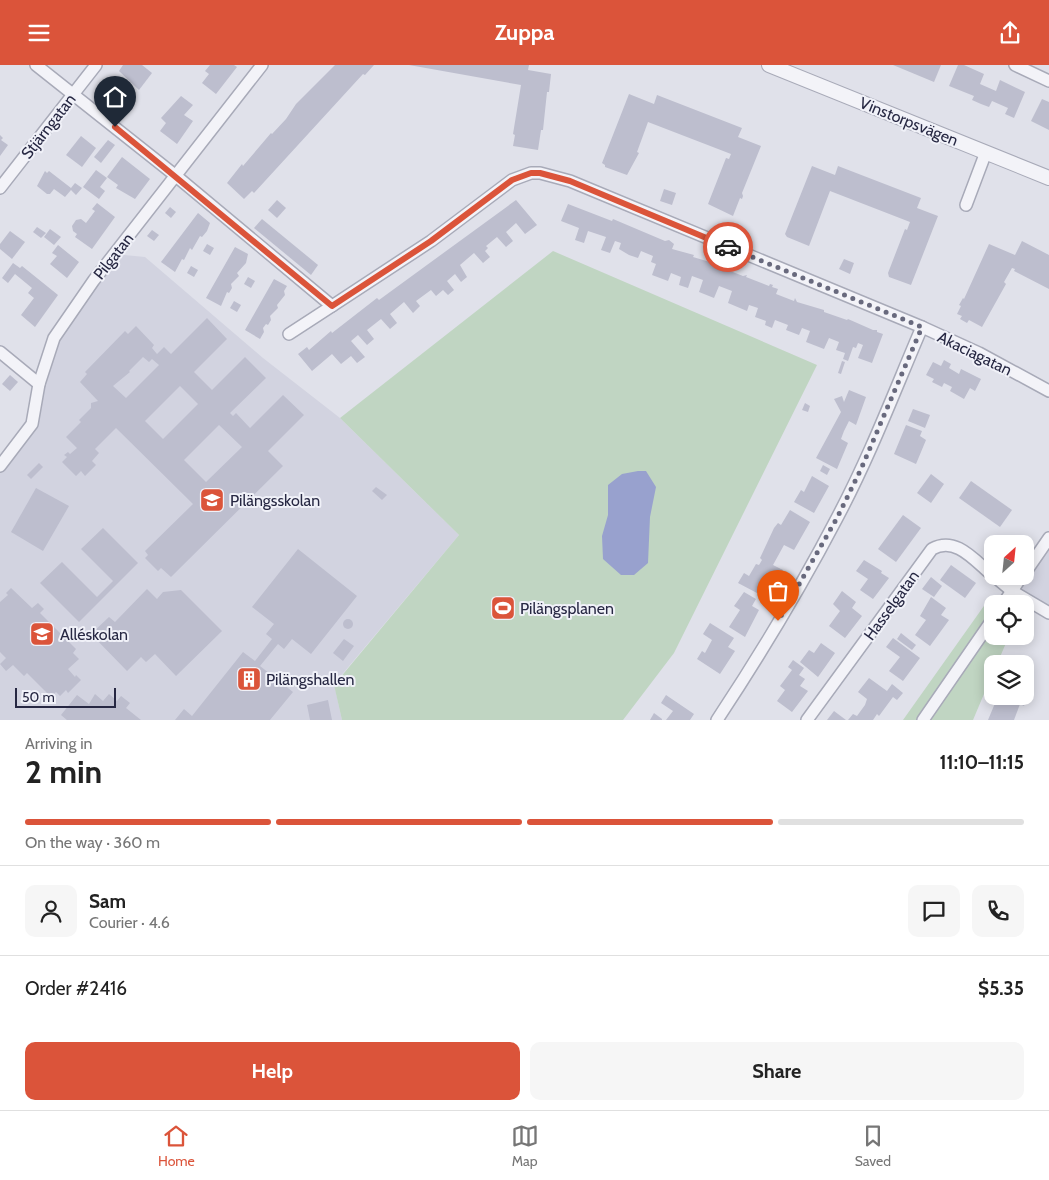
<!DOCTYPE html>
<html lang="en">
<head>
<meta charset="utf-8">
<style>
  body { margin:0; font-family:Cabin,sans-serif; background:#f6f6f6; color:#222; height:100vh; display:flex; flex-direction:column; font-size:19px; white-space:nowrap }
  * { box-sizing:border-box; margin:0 }
  p { font-size:16px; color:#767676 }
  .icon { flex:none; width:28px; height:28px; fill:none; stroke:currentColor; stroke-width:2; stroke-linecap:round; stroke-linejoin:round }
  .map { position:relative; height:655px; overflow:hidden }
  .sheet { display:flex; flex-direction:column; background:#fff; flex:1 }
  .sheet>* { flex:none }
  .needle { width:32px; rotate:27deg }
  .buttons { position:absolute; left:984px; top:470px; display:grid; gap:10px }
  .buttons a { display:grid; place-items:center; width:50px; height:50px; border-radius:10px; background:#fff; box-shadow:0 2px 12px #0003; font-size:25px }
  .scale { position:absolute; left:15px; bottom:12px; width:101px; box-sizing:border-box; padding-left:5px; border:2px solid #272843; border-top:0; font-size:14px; line-height:18px; white-space:nowrap; color:#272843; -webkit-text-stroke:4px #f0f1f8; paint-order:stroke }
  .pin { position:absolute; display:grid; place-items:center; width:42px; height:42px; color:#fff; margin:-51px -21px; border-radius:50% 50% 50% 0; rotate:-45deg; box-shadow:0 0 5px #0007 }
  .pin .icon { rotate:45deg }
  .courier { position:absolute; display:grid; place-items:center; width:50px; height:50px; margin:-25px; border:4px solid #db543a; border-radius:50%; background:#fff; color:#222; box-shadow:0 1px 6px #0007 }
  .overview em { font-style:normal; font-weight:700 }
  .overview div { display:flex; flex-direction:column-reverse }
  .overview { display:flex; align-items:center; justify-content:space-between; height:85px; padding:0 25px }
  h1 { font-size:32px; font-weight:700; line-height:38px }
  .bar { display:grid; grid-template-columns:repeat(4,1fr); gap:8px 5px; align-content:center; height:60px; padding:0 25px }
  .bar i { height:6px; border-radius:4px; background:#e0e0e0 }
  .bar .current { background:#db543a }
  .bar p { grid-column:span 4 }
  .line { display:flex; align-items:center; gap:12px; padding:0 25px; border-top:1px solid #e0e0e0 }
  .line div { flex:1 }
  .round { display:grid; place-items:center; flex:none; width:52px; height:52px; border-radius:10px; background:#f6f6f6 }
  .button { display:flex; gap:10px; margin-top:auto; padding:10px 25px }
  .button a { flex:1; height:58px; border-radius:10px; background:#db543a; color:#fff; font-size:20px; font-weight:700; line-height:58px; text-align:center }
  .button a+a { background:#f6f6f6; color:#222 }
  header { display:flex; justify-content:space-between; align-items:center; height:65px; padding:0 25px; background:#db543a; color:#fff; font-size:22px; font-weight:700 }
  .tabs { display:flex; justify-content:space-around; align-items:center; height:70px; border-top:1px solid #e0e0e0; background:#fff; font-size:14px; color:#767676 }
  .tabs a { display:grid; justify-items:center; gap:2px }
  .tabs .current { color:#db543a }
  .map>svg:first-child { display:block }
</style>
</head>
<body>
<header><svg class="icon" aria-label="menu" viewBox="0 0 24 24"><path d="M4 6h16M4 12h16M4 18h16"/></svg>Zuppa<svg class="icon" aria-label="share" viewBox="0 0 24 24"><path d="M12 15V3M7 8l5-5 5 5M5 13v7h14v-7"/></svg></header>
<div class="map">
<svg width="1049" height="655" viewBox="0 0 1049 655">
  <rect width="100%" height="100%" fill="#e0e1ea"/>
  <g fill="#d2d3e0">
    <path d="M114 189 145 192 263 293 340 353 459 470 334 619 342 655H0V401L32 359 49 282Z"/>
    <path d="M1049 473V548L1012 526Z"/>
  </g>
  <g fill="#c0d5c2">
    <path d="M553 186 817 300 674 588 623 655H342L334 620 459 470 340 353Z"/>
    <path d="M991 531 1002 539H992V571H1009L997 599H992V610L973 655H903Z"/>
  </g>
  <path fill="#98a1ce" d="M638 406H646L656 422 650 452 648 498 634 510H621L603 494 602 471 608 450V420L622 409Z"/>
  <g fill="#bdbece" fill-rule="evenodd">
    <path d="M123 0H142L152 8 139 25 119 6Z"/>
    <path d="M210 0H234L237 2 216 29 202 18 209 9 205 6Z"/>
    <path d="M335 0H374L365 10 363 9 254 128 252 126 244 134 227 118 242 99 243 101 271 68 272 69 286 54 296 39Z"/>
    <path d="M409 0H529L528 5 551 9 549 27H547L543 65H541L538 85 513 81 515 70 513 69 521 20Z"/>
    <path d="M893 0H941L934 17Z"/>
    <path d="M958 0H964L984 9 980 19 996 26 1000 15 1025 27 1014 53 1005 49 1008 43 992 36 989 42 981 39 972 35 974 31 949 21Z"/>
    <path d="M629 29 654 39 657 30 742 63 738 72 761 81 742 128 743 131 742 134 740 133 733 151 708 139 726 93 729 94 731 89 648 57 637 87 639 88 627 110 605 102V100L602 98Z"/>
    <path d="M181 31 193 40 184 50 193 56 177 79 160 66 166 58 161 53Z"/>
    <path d="M1042 34 1049 37V65L1031 56Z"/>
    <path d="M0 70 3 73 1 75 8 80 0 91Z"/>
    <path d="M81 71 96 83 82 102 66 90Z"/>
    <path d="M108 75 115 80 101 98 94 92Z"/>
    <path d="M122 92 150 114 135 134 116 123 118 120 107 112Z"/>
    <path d="M812 101 835 110 838 101 921 133 917 143 938 151 911 220 889 212 888 208 905 164 907 165 910 157 830 126 809 181 787 172 785 169Z"/>
    <path d="M96 105 107 113 100 122 105 126 99 134 83 122Z"/>
    <path d="M45 106 47 108 49 106 71 123 75 118 82 123 76 130 71 125 65 132 54 124 50 129H47L37 121Z"/>
    <path d="M664 124 676 128 672 140 660 136Z"/>
    <path d="M277 135 286 143 277 153 268 145Z"/>
    <path d="M516 135 537 160 525 169 516 158 506 167 513 176 506 182 497 172 486 181 488 183 485 186 490 192 483 198 474 188 460 200 467 212 461 217 455 209 447 216 454 225 448 230 443 225 436 231 431 225 416 236 420 241 413 248 404 237 390 249 397 258 390 264 381 254 367 265 374 274 367 280 358 270 351 276 365 292 357 298 351 291 341 299 332 289 312 306 298 289 307 282 309 285 331 266 332 268 377 233 379 235Z"/>
    <path d="M97 138 115 152 92 184 75 172 77 169 73 166 72 161 76 155 81 154 86 158 95 146 92 144Z"/>
    <path d="M568 139 612 156 613 154 665 176 669 175 674 179 672 184 694 190 693 192 720 200V202L743 211 747 210 746 212 769 221 770 219 773 220 772 222 778 224 776 229 794 236 795 233 797 237 824 245V247L847 255 848 254 873 265H877V267L883 269 872 298 858 293 863 280 858 278 856 283 853 282 848 296 843 294 845 288 836 285 839 277 829 273 824 284 806 277 810 266 802 263 799 270 786 265 788 260 775 255 772 263 765 260 766 256 755 252 758 243 749 240 747 246 728 238 732 226 719 221 714 233 699 227 703 215 692 211 688 223 679 220 681 212 671 208 668 216 652 210 656 199 651 197 653 191 641 186 638 193 629 190 619 184 621 178 615 176 610 188 601 185 606 172 588 166 584 178 575 175 579 163 561 156Z"/>
    <path d="M170 142 176 147 171 153 165 148Z"/>
    <path d="M198 148 210 158 207 166 202 172 200 171 192 185 190 183 184 195 182 194 175 207 161 197Z"/>
    <path d="M262 154 318 200 311 210 254 163Z"/>
    <path d="M37 162 46 168 41 173 33 167Z"/>
    <path d="M50 164 61 172 54 180 44 172Z"/>
    <path d="M152 165 159 170 154 176 147 171Z"/>
    <path d="M10 166 25 177 12 194 0 184V179Z"/>
    <path d="M1022 176 1049 190V224L1014 206 1015 204 1012 203 1004 217 1006 219 982 262 969 255 967 258 960 254 962 251 957 249 961 241 959 240 963 233 964 234 989 179 1015 190Z"/>
    <path d="M207 179 214 183 210 190 203 186Z"/>
    <path d="M58 180 79 197 67 213 50 199 57 191 52 188Z"/>
    <path d="M235 182 248 189 246 198 237 208 239 211 231 219 232 223 229 228 227 227 221 241 206 233Z"/>
    <path d="M844 194 854 198 850 209 839 204Z"/>
    <path d="M13 198 20 203 22 201 58 230 35 262 21 250 34 233 28 228 32 223 15 209 8 218 2 213Z"/>
    <path d="M191 201 198 205 194 212 187 208Z"/>
    <path d="M248 212 255 216 251 223 244 219Z"/>
    <path d="M274 214 287 221 284 226 285 230 277 240 278 243 270 251 271 255 268 260 266 259 263 263 264 267 260 274 245 265Z"/>
    <path d="M234 236 241 240 237 247 230 243Z"/>
    <path d="M207 253 227 274 194 307 212 325 245 292 266 313 230 348 233 351 236 348 250 363 283 330 304 350 268 386 283 401 171 512 161 503 158 506 145 493 148 490 145 486 193 439 116 363 95 384 99 388 92 396 96 400 85 411 81 406 76 411 62 397 67 392 64 390 68 387 70 389 77 383 66 372 81 357 79 355 91 343V338L98 336 80 317 87 309 85 307 125 266 128 269 136 261 154 280 152 283 157 289 164 282 171 289ZM143 292 149 297 152 294 159 300 126 333 113 321 130 307 129 306ZM180 321 198 339 163 374 145 356ZM219 360 242 382 206 417 184 395Z"/>
    <path d="M944 295 951 299 949 303 959 309 961 304 981 314 975 326 970 323 964 334 950 326 952 322 944 318 942 322 932 317 934 314 926 310 933 297 941 301Z"/>
    <path d="M842 296 845 297 841 309 838 308Z"/>
    <path d="M10 310 18 317 10 326 2 319Z"/>
    <path d="M849 325 866 332 856 360 849 356 844 366 841 374 848 378 837 404 816 393 841 347 834 334 842 331 844 337Z"/>
    <path d="M805 338 810 341 808 347 802 345Z"/>
    <path d="M913 344 930 350 925 363 908 356Z"/>
    <path d="M906 360 922 366 920 371 926 375 916 399 894 389Z"/>
    <path d="M39 398 43 402 31 414 27 410Z"/>
    <path d="M823 400 830 404 827 410 820 406Z"/>
    <path d="M931 409 944 419 931 438 917 428Z"/>
    <path d="M812 411 829 421 814 448 794 437 801 425 804 427Z"/>
    <path d="M971 416 1012 445 1000 462 959 433Z"/>
    <path d="M376 422 387 430 382 435 372 426Z"/>
    <path d="M36 423 69 441 43 486 11 467Z"/>
    <path d="M790 445 810 457 794 485 784 480 773 500 783 505 771 526 762 521 757 528 738 518 744 508 749 511 756 499 759 500 762 495 760 493 774 463 778 458 781 460Z"/>
    <path d="M903 450 921 463 896 497 878 484Z"/>
    <path d="M103 463 138 498 79 557 40 518 62 497 97 532 113 516 81 484Z"/>
    <path d="M298 484 357 531 311 589 292 574 284 584 278 579 260 601 293 627 270 655H175L184 644 192 651 243 587 255 596 272 574 266 569 274 559 252 542Z"/>
    <path d="M864 495 882 506 881 508 889 513 873 534 860 525 868 514 856 506Z"/>
    <path d="M951 500 976 518 965 533 940 515Z"/>
    <path d="M931 512 942 521 934 532 922 524Z"/>
    <path d="M11 523 32 543 38 538 44 544 40 548 76 584 73 588 79 594 68 604 75 612 76 610 81 615 68 628 66 625 60 631 56 627 51 632 27 608 24 611 13 600 6 606 0 599 6 593 0 587V537L8 530 6 528Z"/>
    <path d="M147 524 157 534 163 527 181 525 222 566 176 611 155 589 146 597 141 592 127 606 91 569 109 552 115 557Z"/>
    <path d="M842 526 856 537 852 543 862 551 845 573 829 561 840 546 833 539Z"/>
    <path d="M744 527 756 534 752 541 759 545 745 572 729 562 740 545 734 541Z"/>
    <path d="M931 532 946 543 941 550 949 555 930 581 915 570 926 555 920 551Z"/>
    <circle cx="348" cy="559" r="5"/>
    <path d="M710 558 734 573 728 582 735 586 720 609 697 594 702 586 705 588 712 575 703 569Z"/>
    <path d="M901 568 916 580 912 585 897 574Z"/>
    <path d="M893 573 920 593 903 616 889 606 900 592 886 582Z"/>
    <path d="M344 574 354 581 343 596 333 588Z"/>
    <path d="M821 578 835 588 818 612 800 597 809 585 814 588Z"/>
    <path d="M793 595 804 603 799 610 805 614 800 621 808 626 792 647 777 636 785 625 780 621 792 605 788 602Z"/>
    <path d="M869 613 887 626 892 619 903 628 897 635 893 632 879 651 877 649 873 655H848L853 649 857 651 865 640 867 634 858 627Z"/>
    <path d="M95 629 103 636 109 629 117 636 121 631 130 638 126 643 141 655H67L61 650 77 630 89 639Z"/>
    <path d="M666 630 694 649 690 655H666L673 646 661 638Z"/>
    <path d="M998 631H1024L1027 633 1024 641 1020 639 1014 655H988Z"/>
    <path d="M328 635 332 655H310L307 640Z"/>
    <path d="M834 646 846 655H827Z"/>
    <path d="M654 648 662 654V655H650Z"/>
  </g>
  <g fill="none" stroke-linecap="round" stroke-linejoin="round">
    <defs>
      <g id="minor">
        <path d="M36 0 176 111 332 241 431 176 512 115 531 108H540L570 116 922 262 979 288 1049 326"/>
        <path d="M1015 0 1049 16"/>
        <path d="M0 123 96 0"/>
        <path d="M966 140 986 87"/>
        <path d="M289 269 332 241"/>
        <path d="M0 287 39 319"/>
        <path d="M0 401 32 359 39 319 54 273 94 215 262 0"/>
        <path d="M1025 508 1049 473"/>
        <path d="M994 511 1012 526 1049 548"/>
        <path d="M1003 539 1022 511"/>
        <path d="M717 655C760 590 801 522 837 453 870 391 895 325 922 262"/>
        <path d="M807 655 932 484C956 471 974 495 992 510"/>
        <path d="M923 655 992 555"/>
      </g>
      <path id="tertiary" d="M769 0 1049 113"/>
    </defs>
    <use href="#minor" stroke="#a8aab8" stroke-width="14"/>
    <use href="#tertiary" stroke="#a8aab8" stroke-width="16"/>
    <use href="#minor" stroke="#f3f3f8" stroke-width="11"/>
    <use href="#tertiary" stroke="#f3f3f8" stroke-width="14"/>
  </g>
  <g fill="none" stroke-linecap="round" stroke-linejoin="round">
    <path stroke="#68697d" stroke-width="5" stroke-dasharray="0 9" d="M728 182 922 262 861 404 837 453 778 556"/>
    <path stroke="#db543a" stroke-width="6" d="M115 62 332 241 431 176 512 115 531 108H540L570 116 728 182"/>
  </g>
  <defs>
    <symbol id="school-square" viewBox="-11 -11 22 22"><rect x="-9" y="-9" width="18" height="18" rx="4" fill="#db543a" stroke="#f0f1f8"/><path d="M0-5L7-2L0 1L-7-2ZM-4 1L0 2.5L4 1V4Q0 6-4 4Z" fill="#fff"/></symbol>
    <symbol id="stadium-square" viewBox="-11 -11 22 22"><rect x="-9" y="-9" width="18" height="18" rx="4" fill="#db543a" stroke="#f0f1f8"/><path d="M0-5a6.5 5 0 1 0 0 10a6.5 5 0 1 0 0-10ZM-3.5-1.8h7v3.6h-7Z" fill="#fff"/></symbol>
    <symbol id="building-square" viewBox="-11 -11 22 22"><rect x="-9" y="-9" width="18" height="18" rx="4" fill="#db543a" stroke="#f0f1f8"/><path d="M-4-6H4V6H1V3H-1V6H-4ZM-2.5-4.3h1.7v1.8h-1.7ZM.8-4.3h1.7v1.8H.8ZM-2.5-1h1.7V.8h-1.7ZM.8-1h1.7V.8H.8Z" fill="#fff"/></symbol>
  </defs>
  <g fill-rule="evenodd">
    <use href="#school-square" x="198" y="421" width="28" height="28"/>
    <use href="#stadium-square" x="489" y="529" width="28" height="28"/>
    <use href="#school-square" x="28" y="555" width="28" height="28"/>
    <use href="#building-square" x="235" y="600" width="28" height="28"/>
  </g>
  <g text-anchor="middle" stroke-width="4" stroke-linejoin="round" paint-order="stroke">
    <g font-size="16" fill="#272843" stroke="#f0f1f8">
      <text transform="translate(909 56) rotate(22)" y="6">Vinstorpsvägen</text>
      <text transform="translate(48 61) rotate(-52)" y="6">Stjärngatan</text>
      <text transform="translate(113 191) rotate(-52)" y="6">Pilgatan</text>
      <text transform="translate(975 288) rotate(26)" y="6">Akaciagatan</text>
      <text transform="translate(891 540) rotate(-54)" y="6">Hasselgatan</text>
    </g>
    <g font-size="16" fill="#272843" stroke="#f0f1f8" text-anchor="start">
      <text x="230" y="441">Pilängsskolan</text>
      <text x="520" y="549">Pilängsplanen</text>
      <text x="60" y="575">Alléskolan</text>
      <text x="266" y="620">Pilängshallen</text>
    </g>
  </g>
</svg>
<div class="buttons">
<a><svg class="needle" viewBox="-14 -14 28 28"><path d="M0-13l5 13h-10z" fill="#e53935"/><path d="M0 13l5-13h-10z" fill="#767676"/></svg></a>
<a><svg class="icon" aria-label="locate" viewBox="0 0 24 24"><circle cx="12" cy="12" r="6"/><path d="M12 2v4M12 18v4M2 12h4M18 12h4"/></svg></a>
<a><svg class="icon" aria-label="layers" viewBox="0 0 24 24"><path d="M12 4l9 5-9 5-9-5zM3 14l9 5 9-5"/></svg></a>
</div>
<div class="scale">50 m</div>
<div class="pin" style="left:778px;top:556px;background:#ea580c"><svg class="icon" aria-label="bag" viewBox="0 0 24 24"><path d="M5 8h14l-1 12H6zM9 8a3 3 0 0 1 6 0"/></svg></div>
<div class="pin" style="left:115px;top:62px;background:#1f2937"><svg class="icon" aria-label="home" viewBox="0 0 24 24"><path d="M3 11l9-7 9 7M6 9v11h12V9"/></svg></div>
<div class="courier" style="left:728px;top:182px"><svg class="icon" aria-label="car" viewBox="0 0 24 24"><path d="M5 17H2v-5l4-1 3-4h7l3 4 3 1v5h-3M9 17h6M6 11h13"/><circle cx="7" cy="17" r="2"/><circle cx="17" cy="17" r="2"/></svg></div>
</div>
<section class="sheet">
<div class="overview"><div><h1>2 min</h1><p>Arriving in</p></div><em>11:10–11:15</em></div>
<div class="bar"><i class="current"></i><i class="current"></i><i class="current"></i><i></i><p>On the way · 360 m</p></div>
<div class="line" style="height:90px"><a class="round"><svg class="icon" aria-label="person" viewBox="0 0 24 24"><circle cx="12" cy="8" r="4"/><path d="M4 21q1-7 8-7t8 7"/></svg></a><div><b>Sam</b><p>Courier · 4.6</p></div><a class="round"><svg class="icon" aria-label="chat" viewBox="0 0 24 24"><path d="M4 5h16v11H9l-5 4z"/></svg></a><a class="round"><svg class="icon" aria-label="phone" viewBox="0 0 24 24"><path d="M5 4h4l2 5-3 2q2 4 5 5l2-3 5 2v4C11 20 4 13 5 4z"/></svg></a></div>
<div class="line" style="height:65px"><div>Order #2416</div><b>$5.35</b></div>
<div class="button"><a>Help</a><a>Share</a></div>
</section>
<nav class="tabs">
<a class="current"><svg class="icon" aria-label="home" viewBox="0 0 24 24"><path d="M3 11l9-7 9 7M6 9v11h12V9"/></svg>Home</a>
<a><svg class="icon" aria-label="map" viewBox="0 0 24 24"><path d="M3 6l6-2 6 2 6-2v14l-6 2-6-2-6 2zM9 4v14M15 6v14"/></svg>Map</a>
<a><svg class="icon" aria-label="saved" viewBox="0 0 24 24"><path d="M7 4h10v16l-5-4-5 4z"/></svg>Saved</a>
</nav>
</body>
</html>
